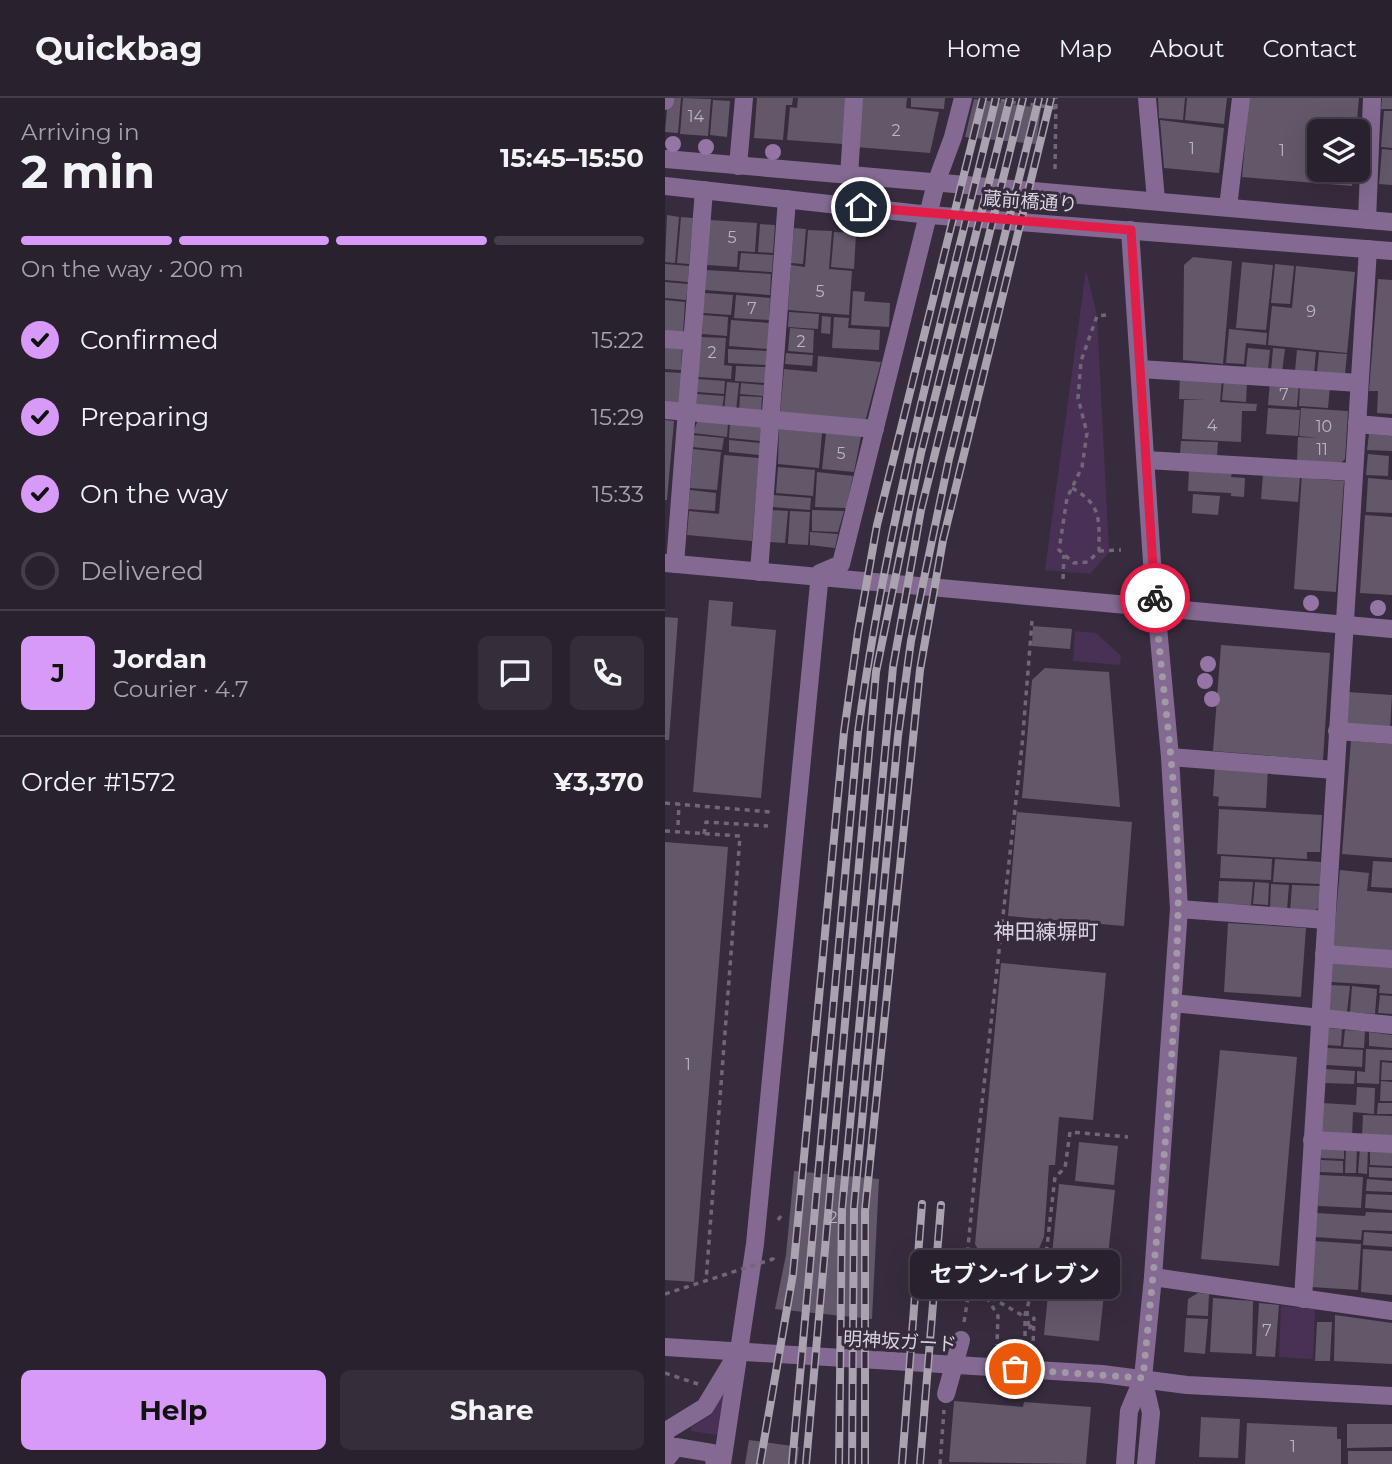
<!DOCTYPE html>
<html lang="en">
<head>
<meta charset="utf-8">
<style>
  body { margin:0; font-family:Montserrat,"Noto Sans JP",sans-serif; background:#352e3a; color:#f1f3f6; height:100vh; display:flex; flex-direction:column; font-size:26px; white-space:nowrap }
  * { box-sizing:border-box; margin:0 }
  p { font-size:23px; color:#a5a3aa }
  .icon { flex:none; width:38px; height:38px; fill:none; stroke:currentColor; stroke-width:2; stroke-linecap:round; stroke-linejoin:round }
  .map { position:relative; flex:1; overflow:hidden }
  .drawer { display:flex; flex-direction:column; background:#29212e; width:665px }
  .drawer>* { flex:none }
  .controls { position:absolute; left:642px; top:21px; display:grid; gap:14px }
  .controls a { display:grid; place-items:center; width:63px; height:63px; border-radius:10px; background:#29212e; box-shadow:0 7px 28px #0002,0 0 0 2px #453e4a; font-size:35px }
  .pin { position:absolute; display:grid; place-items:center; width:60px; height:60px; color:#fff; margin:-30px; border:4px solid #fff; border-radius:50%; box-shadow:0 2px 7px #0007 }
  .courier { position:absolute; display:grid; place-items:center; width:70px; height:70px; margin:-35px; border:5px solid #e11d48; border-radius:50%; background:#fff; color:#222; box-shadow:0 2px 9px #0007 }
  .bubble { position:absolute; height:49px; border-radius:10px; background:#29212e; box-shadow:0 7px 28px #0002,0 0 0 2px #453e4a; font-size:23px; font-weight:700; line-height:49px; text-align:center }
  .headline em { font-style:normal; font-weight:700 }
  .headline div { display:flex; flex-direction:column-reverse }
  .headline { display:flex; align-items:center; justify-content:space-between; height:119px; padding:0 21px }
  h1 { font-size:46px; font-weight:700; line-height:52px }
  .bar { display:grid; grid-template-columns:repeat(4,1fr); gap:10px 7px; align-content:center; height:84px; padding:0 21px }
  .bar i { height:9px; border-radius:5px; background:#453e4a }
  .bar .current { background:#d89af8 }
  .bar p { grid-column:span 4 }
  .line { display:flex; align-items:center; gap:18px; padding:0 21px; border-top:2px solid #453e4a }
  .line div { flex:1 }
  .round { display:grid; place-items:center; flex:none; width:74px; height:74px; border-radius:10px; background:#352e3a }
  ol { padding:0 21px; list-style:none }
  li { display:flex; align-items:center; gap:21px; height:77px }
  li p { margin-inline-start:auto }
  li .icon { padding:7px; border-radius:50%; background:#d89af8; color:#111; stroke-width:4 }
  li:last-child { color:#a5a3aa }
  li i { width:38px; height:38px; border:4px solid #453e4a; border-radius:50% }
  .primary-button { display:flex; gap:14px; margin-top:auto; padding:14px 21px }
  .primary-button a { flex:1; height:80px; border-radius:10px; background:#d89af8; color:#111; font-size:28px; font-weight:700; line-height:80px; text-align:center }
  .primary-button a+a { background:#352e3a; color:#f1f3f6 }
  header { display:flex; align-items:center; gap:42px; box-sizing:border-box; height:98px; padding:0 35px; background:#29212e; border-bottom:2px solid #453e4a }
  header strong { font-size:33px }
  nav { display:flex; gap:38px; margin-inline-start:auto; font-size:24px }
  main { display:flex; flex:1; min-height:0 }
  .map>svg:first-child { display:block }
</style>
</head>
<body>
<header>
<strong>Quickbag</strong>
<nav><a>Home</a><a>Map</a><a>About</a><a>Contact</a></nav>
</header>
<main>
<section class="drawer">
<div class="headline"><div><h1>2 min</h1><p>Arriving in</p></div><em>15:45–15:50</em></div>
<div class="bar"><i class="current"></i><i class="current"></i><i class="current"></i><i></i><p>On the way · 200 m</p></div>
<ol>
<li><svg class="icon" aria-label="check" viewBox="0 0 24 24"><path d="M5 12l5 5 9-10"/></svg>Confirmed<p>15:22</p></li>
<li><svg class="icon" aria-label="check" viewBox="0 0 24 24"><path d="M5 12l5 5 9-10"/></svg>Preparing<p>15:29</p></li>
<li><svg class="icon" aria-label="check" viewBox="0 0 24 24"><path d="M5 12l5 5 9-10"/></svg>On the way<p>15:33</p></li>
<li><i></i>Delivered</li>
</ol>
<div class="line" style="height:126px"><b class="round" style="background:#d89af8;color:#111">J</b><div><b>Jordan</b><p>Courier · 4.7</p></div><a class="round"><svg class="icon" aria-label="chat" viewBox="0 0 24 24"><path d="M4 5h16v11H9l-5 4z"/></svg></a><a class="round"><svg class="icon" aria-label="phone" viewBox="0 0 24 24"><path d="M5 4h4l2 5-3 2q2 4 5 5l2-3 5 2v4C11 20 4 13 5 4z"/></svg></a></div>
<div class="line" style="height:91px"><div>Order #1572</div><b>¥3,370</b></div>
<div class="primary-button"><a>Help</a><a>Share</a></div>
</section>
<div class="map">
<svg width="727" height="1366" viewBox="0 0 727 1366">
  <rect width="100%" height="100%" fill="#372c3d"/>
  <g fill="#493055">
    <path d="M421 172 432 218 444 454 425 476 380 472Z"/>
    <path d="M410 533 431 535 456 558 455 567 408 563Z"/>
    <path d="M616 1208 650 1211 648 1261 614 1259Z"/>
    <path d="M59 1291 52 1337 26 1333V1329L46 1317Z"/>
  </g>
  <g fill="#63576a">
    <path d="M3 0H16L13 35 0 34Z"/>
    <path d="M18 0 46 1 43 38 15 36Z"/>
    <path d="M92 0H128L127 7H121L118 42 89 40Z"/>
    <path d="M133 0H182L178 46 122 42 125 9 132 10Z"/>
    <path d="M195 0H242L241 10 274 14 265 55 191 49Z"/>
    <path d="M246 0H280L279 11 246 9Z"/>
    <path d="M493 0H520L518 22 494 20Z"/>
    <path d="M522 0H562L559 26 520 22Z"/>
    <path d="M584 0H694L691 33H654V72H688L687 88 577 79Z"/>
    <path d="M717 0H727V11H716Z"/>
    <path d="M309 1 376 10 371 46 300 39Z"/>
    <path d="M48 2 65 3 62 39 45 37Z"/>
    <path d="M719 13H727V50L716 49Z"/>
    <path d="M495 22 559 30 554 75 499 70Z"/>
    <path d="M717 51 727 52V87L714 86Z"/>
    <path d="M2 117 14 119 10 165 0 164Z"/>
    <path d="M16 119 28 120 24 166 12 165Z"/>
    <path d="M45 122 92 125 90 154 73 153 72 169 42 167Z"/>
    <path d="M95 126 110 127 108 155 93 154Z"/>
    <path d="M129 130 141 131 138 166 126 165Z"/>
    <path d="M143 132 167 133 164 171 187 173 184 217 123 212 126 167 140 169Z"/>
    <path d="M169 134 191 135 189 171 166 169Z"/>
    <path d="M76 155 108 157 107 174 74 172Z"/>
    <path d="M528 159 567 163 558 266 518 262 519 167Z"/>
    <path d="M577 164 608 167 601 232 571 230Z"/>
    <path d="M0 166 24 168 23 184 0 182Z"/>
    <path d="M610 166 629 168 625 206 606 205Z"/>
    <path d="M631 168 690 174 682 255 603 247 607 208 627 210Z"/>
    <path d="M41 172 106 176 105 197 40 192Z"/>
    <path d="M713 181 727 182V316L712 315 713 293H704Z"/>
    <path d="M0 184 23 186 21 202 0 200Z"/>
    <path d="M188 193 200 194 199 203 225 205 224 229 186 227Z"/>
    <path d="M40 195 68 197 66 217 38 215Z"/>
    <path d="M71 197 105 200 104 222 69 220Z"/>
    <path d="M0 202 20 204 18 236 0 234Z"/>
    <path d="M124 214 154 216 153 231 123 229Z"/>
    <path d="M38 217 63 219 62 238 37 236Z"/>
    <path d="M157 218 166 219 165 236 156 235Z"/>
    <path d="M169 219 184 220 183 230 215 232 214 252 167 250Z"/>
    <path d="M66 222 104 225 102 251 64 248Z"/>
    <path d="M125 230 149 232 148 255 123 253Z"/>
    <path d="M564 231 602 235 601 247 581 245 579 266 561 265Z"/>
    <path d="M36 239 61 240 59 267 67 268 66 281 33 279Z"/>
    <path d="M0 248 17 249 16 272 0 271Z"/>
    <path d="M583 250 605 252 603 271 581 269Z"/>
    <path d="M608 250 620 251 617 274 606 273Z"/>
    <path d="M63 251 102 253 101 267 63 265Z"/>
    <path d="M632 252 651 254 649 275 630 273Z"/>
    <path d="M654 254 682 256 680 277 652 274Z"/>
    <path d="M121 255 148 257 147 268 120 266Z"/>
    <path d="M153 258 216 264 200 324 115 317 119 271 152 274Z"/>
    <path d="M71 268 101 269 100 285 70 283Z"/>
    <path d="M0 274 17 275 15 303 9 307 0 306Z"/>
    <path d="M515 278 557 281 555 304 592 306 591 313H577L576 344 517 341 519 302H540L514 301Z"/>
    <path d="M33 281 60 283 59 296 32 294Z"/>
    <path d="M559 281 582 283 581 304 557 302Z"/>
    <path d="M62 284 74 285 71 313 59 312Z"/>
    <path d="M605 284 634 286 632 309 603 307Z"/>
    <path d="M76 285 99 287 98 298 75 296Z"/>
    <path d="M635 287 665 289 663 310 634 308Z"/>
    <path d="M32 296 59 298 57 312 31 309Z"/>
    <path d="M75 298 97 299 96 316 74 314Z"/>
    <path d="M603 310 635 312 633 338 601 336Z"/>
    <path d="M636 310 683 313 680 361 675 366 632 363 633 339 653 340 634 338Z"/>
    <path d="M0 322 9 323 2 402H0Z"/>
    <path d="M33 322 63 325 62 339 28 335Z"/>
    <path d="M65 325 97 328 96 343 64 340Z"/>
    <path d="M114 331 157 335 154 370 113 366Z"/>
    <path d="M161 335 196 338 189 374 157 371Z"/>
    <path d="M704 336 727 338V353L702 352Z"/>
    <path d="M28 337 59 340 57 352 27 349Z"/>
    <path d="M64 342 96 345 94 357 64 354Z"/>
    <path d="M516 343 553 344 552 358 515 356Z"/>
    <path d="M28 351 56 354 52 392 25 390Z"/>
    <path d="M703 356 724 358 723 378 701 377Z"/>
    <path d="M59 357 94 360 87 443 22 437 24 413 54 416Z"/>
    <path d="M113 369 150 372 148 398 111 395Z"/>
    <path d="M524 372 567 374 566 379 580 380 579 399 566 398V395L523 393Z"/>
    <path d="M152 374 188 378 181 410 150 409Z"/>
    <path d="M598 376 635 379 633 404 596 401Z"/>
    <path d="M637 376 652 377V381L679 383 671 494 629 491Z"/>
    <path d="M703 380 727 382V415L701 414Z"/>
    <path d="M25 392 51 395 50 413 23 411Z"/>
    <path d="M528 396 555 398 553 417 527 415Z"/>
    <path d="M108 397 146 400 145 412 107 409Z"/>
    <path d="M107 412 123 413 120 445 104 444Z"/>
    <path d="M147 412 179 413 173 434 147 433Z"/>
    <path d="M125 413 145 414 143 447 123 446Z"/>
    <path d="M700 417 727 419V497L695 495Z"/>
    <path d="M145 434 173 436 170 450 145 447Z"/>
    <path d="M44 502 68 504 66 528 111 532 96 700 28 694Z"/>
    <path d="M0 519 13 520 4 642H0Z"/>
    <path d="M368 528 407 531 405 551 367 548Z"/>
    <path d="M556 547 665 555 658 662 548 653Z"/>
    <path d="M380 570 444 574 455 709 357 700 367 582Z"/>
    <path d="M683 594 727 597 725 632 680 628Z"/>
    <path d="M686 643 727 646V760L677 756Z"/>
    <path d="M550 667 603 670 601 710 553 708 554 699 548 698Z"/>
    <path d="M554 711 657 717 655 754H642V761L552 756Z"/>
    <path d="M352 714 467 724 459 828 343 818Z"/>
    <path d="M0 744 63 749 29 1184 0 1182Z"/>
    <path d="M556 758 607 761 606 782 555 780Z"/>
    <path d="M610 761 656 764 655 786 608 784Z"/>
    <path d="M708 763 727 764V790L706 789Z"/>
    <path d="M675 772 704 775 702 793 727 795V854L668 849Z"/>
    <path d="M554 783 588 784 586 807 553 806Z"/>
    <path d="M590 784 604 785 603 807 588 806Z"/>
    <path d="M606 786 624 787 622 812 605 811Z"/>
    <path d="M627 787 655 788 653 810 649 814 625 813Z"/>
    <path d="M563 825 641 830 636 899 559 894Z"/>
    <path d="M667 861 727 865V896L714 895 715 887 666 884Z"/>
    <path d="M336 865 441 875 428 1022 394 1019 390 1067H384L379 1139 369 1162 348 1173 320 1164 310 1146Z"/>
    <path d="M666 887 685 888 682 914 664 913Z"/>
    <path d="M687 888 712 891 710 916 685 914Z"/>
    <path d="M715 897 727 898V916L713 915Z"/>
    <path d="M663 930 677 931 676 948 662 947Z"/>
    <path d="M680 932 700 933 699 950 678 949Z"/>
    <path d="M704 934 727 937V950L704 948Z"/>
    <path d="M662 950 698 952 697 969 661 967Z"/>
    <path d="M701 951 727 952V963L715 962 714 986 692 985V973L700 974Z"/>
    <path d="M555 952 632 959 614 1168 536 1161Z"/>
    <path d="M717 964 727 965V982H716Z"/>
    <path d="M661 971 690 973 689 986 660 985Z"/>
    <path d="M716 983 727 984V1003H715Z"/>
    <path d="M692 989 710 990 709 1016 688 1014 687 1040 654 1038 656 1005 691 1007Z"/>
    <path d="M713 1005H727V1016H712Z"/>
    <path d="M698 1017 727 1018V1041L697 1040Z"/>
    <path d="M414 1044 453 1048 449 1087 410 1083Z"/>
    <path d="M656 1047 679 1049V1061L656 1060Z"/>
    <path d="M681 1049 692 1050 691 1075H680Z"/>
    <path d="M695 1050H703L702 1076 693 1075Z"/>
    <path d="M705 1050 727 1051V1068L705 1067Z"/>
    <path d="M656 1062 678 1063V1075L655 1074Z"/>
    <path d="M704 1069 727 1070V1080L704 1079Z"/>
    <path d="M129 1073 214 1081 207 1221 110 1211 121 1157Z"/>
    <path d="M654 1077 698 1079 696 1110 653 1108Z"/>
    <path d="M702 1081 727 1083V1094L701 1093Z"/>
    <path d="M394 1086 450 1092 434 1243 379 1237Z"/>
    <path d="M701 1096 727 1097V1112L700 1110Z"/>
    <path d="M701 1114 727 1115V1133L697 1132 696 1142 649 1139 651 1115 700 1118Z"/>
    <path d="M699 1134 727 1136V1149L698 1147Z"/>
    <path d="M649 1143 696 1146 693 1192 646 1189Z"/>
    <path d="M698 1151 727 1153V1197L696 1194Z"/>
    <path d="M533 1195 544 1196 543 1218 522 1217 523 1201Z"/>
    <path d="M548 1200 588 1203 587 1256 545 1254Z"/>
    <path d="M594 1205 614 1207 610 1259 591 1258Z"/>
    <path d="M670 1217 727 1225V1266L669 1263Z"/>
    <path d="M521 1220 543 1221 540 1256 519 1254Z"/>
    <path d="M652 1224H667L665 1263H650Z"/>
    <path d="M289 1303 358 1309 359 1304 426 1309 421 1366 284 1364Z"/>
    <path d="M536 1319 575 1321 573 1360 534 1359Z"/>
    <path d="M582 1325 672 1329V1341H676V1366H580Z"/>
    <path d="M682 1326H727V1349L682 1350Z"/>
    <path d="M84 1342 134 1349 132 1366H80Z"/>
    <rect x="683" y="1353" width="44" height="13"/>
  </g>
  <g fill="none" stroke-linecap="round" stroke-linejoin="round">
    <g stroke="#716776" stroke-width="3.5" stroke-dasharray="5 5" stroke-linecap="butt">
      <path d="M316 0 391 10"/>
      <path d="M390 71 391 0"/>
      <path d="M407 390C437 407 434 421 434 453L423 464 409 465 394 452 402 400 417 369 422 335 413 300 416 263 432 218 441 217"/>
      <path d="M434 453 456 452"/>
      <path d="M398 481 399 457"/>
      <path d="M0 705 105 714"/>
      <path d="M13 727 14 706"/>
      <path d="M0 733 75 738 41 1183"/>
      <path d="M39 736 41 724 103 728"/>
      <path d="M113 1122 118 1115"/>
      <path d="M305 1156 320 1196 360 1219"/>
      <path d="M304 1193 320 1196 333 1218 332 1247"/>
      <path d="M320 1196 372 1176 381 1157 390 1079 400 1070 405 1034 463 1039"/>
      <path d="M362 1213 364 1232 369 1220 368 1248"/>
      <path d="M299 1224 304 1193 303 1150 314 1032 357 648 367 523"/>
      <path d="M360 1248V1217L372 1176"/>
      <path d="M0 1275 33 1286"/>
      <path d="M275 1366 279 1312"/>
    </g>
    <g stroke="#846a92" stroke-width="18">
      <path d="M482 0 491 102"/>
      <path d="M0 3V0"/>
      <path d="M0 61 727 124"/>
      <path d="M73 68 79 0"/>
      <path d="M184 78 189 0"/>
      <path d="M0 88 265 117 727 153"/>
      <path d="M563 109 576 0"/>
      <path d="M702 122 707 0"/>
      <path d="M0 241 27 243"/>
      <path d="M475 271 694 285"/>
      <path d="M0 312 210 331"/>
      <path d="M692 326 727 329"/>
      <path d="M481 362 688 374"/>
      <path d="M0 465 727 531"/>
      <path d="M10 466 39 92"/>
      <path d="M94 474 122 101"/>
      <path d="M672 633 727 637"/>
      <path d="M505 659 670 672"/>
      <path d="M514 811 661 822"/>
      <path d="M659 856 727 861"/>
      <path d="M508 905 727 927"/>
      <path d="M647 1042 727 1046"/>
      <path d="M488 1179 727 1213"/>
      <path d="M638 1201 703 151"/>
      <path d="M0 1249 437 1276 522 1287 727 1298"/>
      <path d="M478 1280 486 1315 481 1366"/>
      <path d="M0 1340 1 1333 40 1309 69 1261"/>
      <path d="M0 1363 11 1349 47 1355 50 1366"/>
      <path d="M57 1366 90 1146 155 475 176 466 271 85 288 39 298 0"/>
      <path d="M460 1366 464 1313 478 1280 488 1179 514 811 505 659 487 464 465 132"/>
    </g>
    <defs>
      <g id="rail">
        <path d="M95 1366 128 1176 179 634 193 534 212 427 318 0"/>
        <path d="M127 1366 193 634C222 419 280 211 331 0"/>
        <path d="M141 1366 211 574 256 355 345 0"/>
        <path d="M174 1366 177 1111 228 569 256 412 358 0"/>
        <path d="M187 1366 189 1109 233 638 246 543 284 361 374 0"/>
        <path d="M200 1366V1113L255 572 278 442 386 0"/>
        <path d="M237 1366 257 1106"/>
        <path d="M255 1366 276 1107"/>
      </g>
    </defs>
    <use href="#rail" stroke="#aaa2af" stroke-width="8"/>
    <use href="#rail" stroke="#372c3d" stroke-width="5" stroke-dasharray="16" stroke-linecap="butt"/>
    <path stroke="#716776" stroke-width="3.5" stroke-dasharray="5 5" stroke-linecap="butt" d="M0 1196 108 1161 109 1155"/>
    <path stroke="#846a92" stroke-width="18" d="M281 1296 296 1242"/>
  </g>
  <g fill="#9575a6">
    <circle cx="8" cy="46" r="8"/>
    <circle cx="41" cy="49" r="8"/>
    <circle cx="108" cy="54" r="8"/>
    <circle cx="646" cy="505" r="8"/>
    <circle cx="713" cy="510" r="8"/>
    <circle cx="543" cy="566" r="8"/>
    <circle cx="540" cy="583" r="8"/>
    <circle cx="547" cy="601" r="8"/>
  </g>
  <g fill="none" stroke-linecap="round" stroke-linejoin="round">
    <path stroke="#a199a6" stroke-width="7" stroke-dasharray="0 12.6" d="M350 1271 478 1280C493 1125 510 969 513 813 516 709 498 604 490 500"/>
    <path stroke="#e11d48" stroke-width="9" d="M196 109 466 132 490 500"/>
  </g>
  <g text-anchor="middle" stroke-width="6" stroke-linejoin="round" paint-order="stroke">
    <g font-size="16" fill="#bcb4c1">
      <text x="31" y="24">14</text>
      <text x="231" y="38">2</text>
      <text x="527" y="56">1</text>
      <text x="617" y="58">1</text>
      <text x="67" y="145">5</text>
      <text x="155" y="199">5</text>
      <text x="87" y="216">7</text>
      <text x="646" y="219">9</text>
      <text x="136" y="249">2</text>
      <text x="47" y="260">2</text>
      <text x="619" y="302">7</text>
      <text x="547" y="333">4</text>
      <text x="659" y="334">10</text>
      <text x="657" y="357">11</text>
      <text x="176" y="361">5</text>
      <text x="23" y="972">1</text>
      <text x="168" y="1125">2</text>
      <text x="602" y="1238">7</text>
      <text x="628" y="1354">1</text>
    </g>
    <g font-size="19" fill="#dad3de" stroke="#372c3d">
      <text transform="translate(365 103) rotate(4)" y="7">蔵前橋通り</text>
      <text transform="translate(235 1243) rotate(3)" y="7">明神坂ガード</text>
    </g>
    <g font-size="21" fill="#dad3de" stroke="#372c3d">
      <text x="381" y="841">神田練塀町</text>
    </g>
  </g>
</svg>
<div class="controls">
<a><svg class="icon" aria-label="layers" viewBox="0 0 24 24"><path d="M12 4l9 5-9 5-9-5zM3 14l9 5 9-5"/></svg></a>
</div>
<div class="pin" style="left:350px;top:1271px;background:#ea580c"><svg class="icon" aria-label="bag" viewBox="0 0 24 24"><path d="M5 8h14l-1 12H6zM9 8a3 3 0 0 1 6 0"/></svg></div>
<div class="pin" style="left:196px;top:109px;background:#1f2937"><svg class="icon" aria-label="home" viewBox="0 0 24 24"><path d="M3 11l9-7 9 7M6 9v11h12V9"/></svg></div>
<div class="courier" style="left:490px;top:500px"><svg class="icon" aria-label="bike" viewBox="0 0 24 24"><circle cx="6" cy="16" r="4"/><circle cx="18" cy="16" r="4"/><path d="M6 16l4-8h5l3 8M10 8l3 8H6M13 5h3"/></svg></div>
<div class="bubble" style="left:245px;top:1152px;width:210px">セブン-イレブン</div>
</div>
</main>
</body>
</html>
